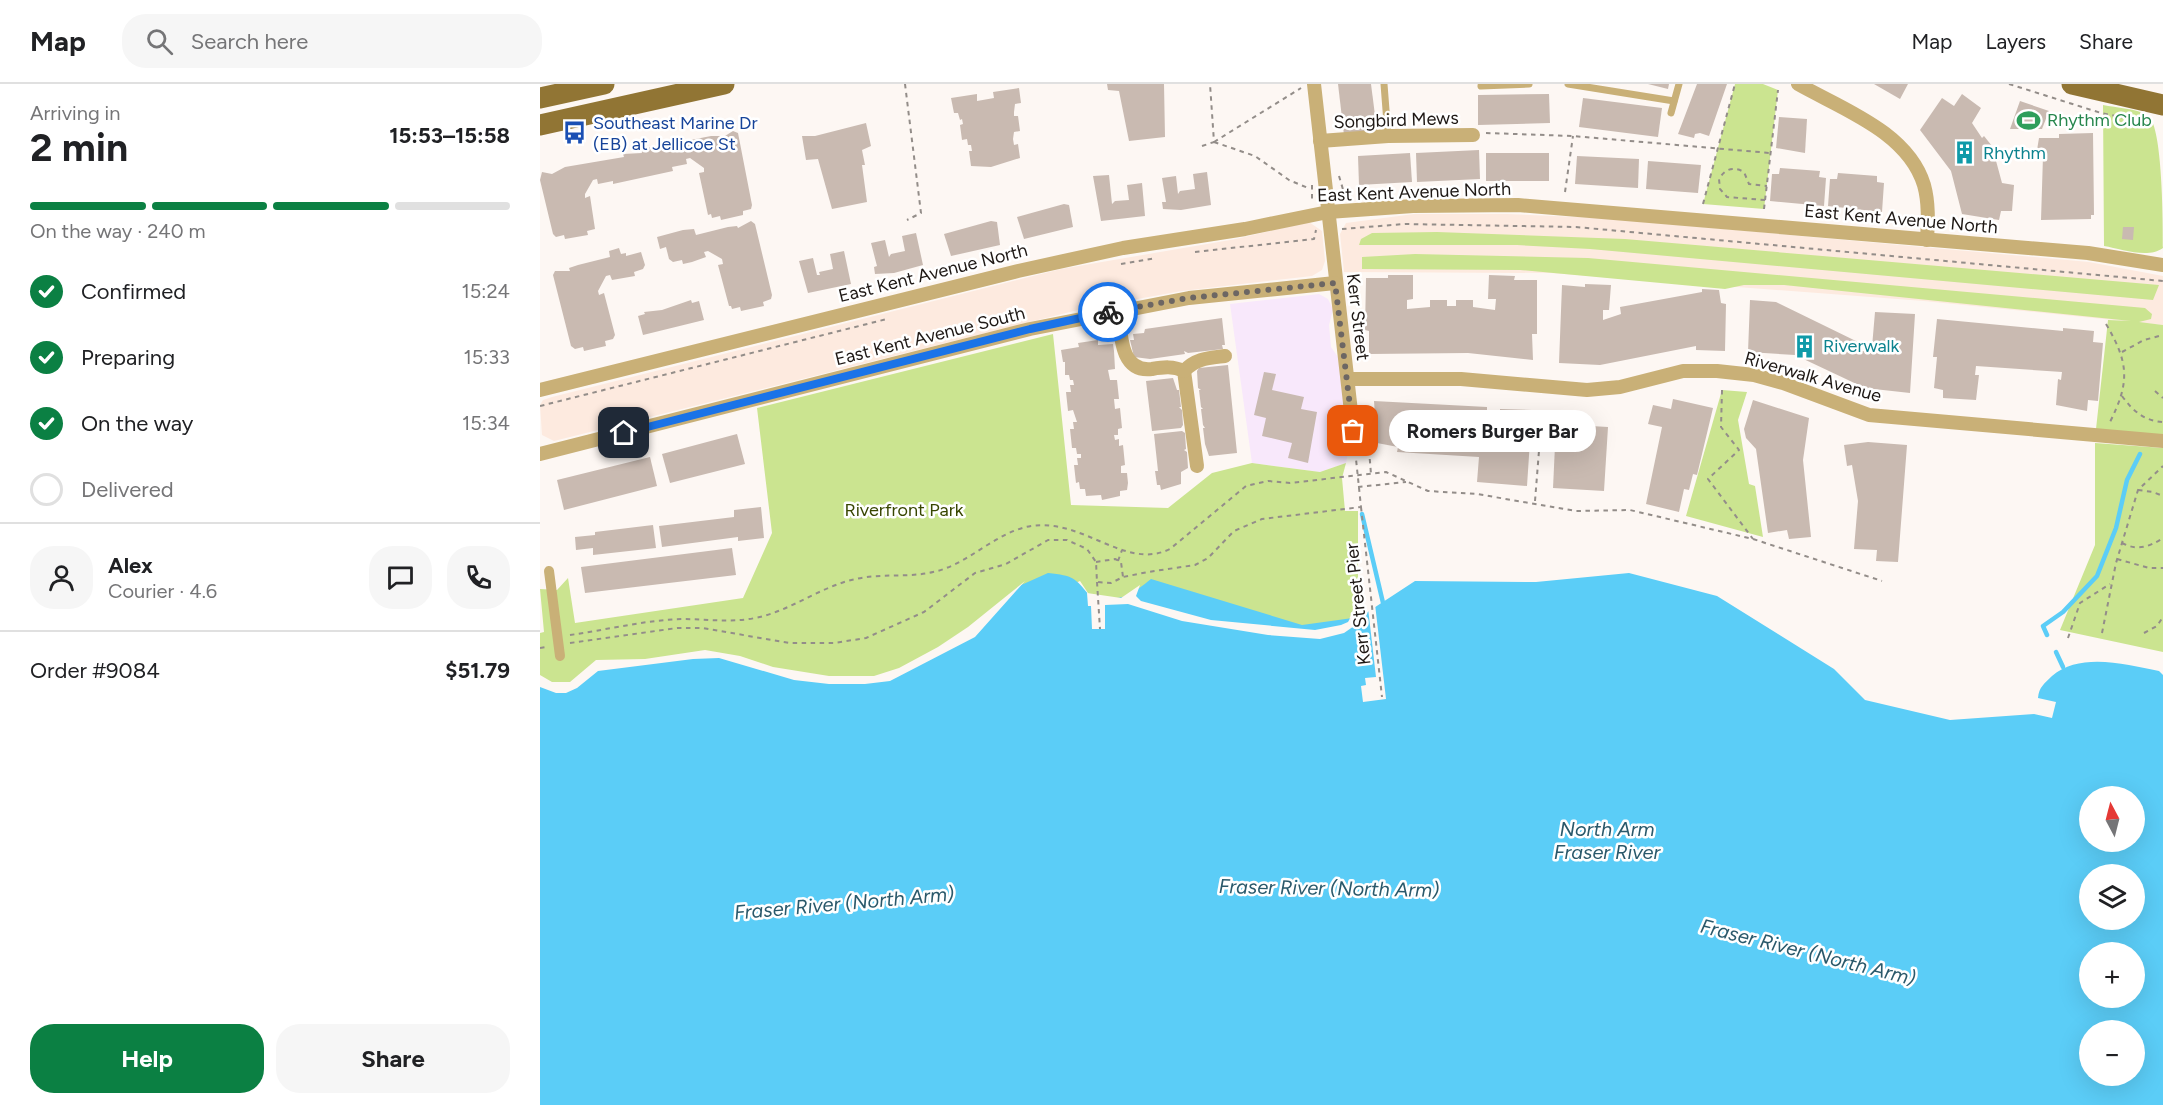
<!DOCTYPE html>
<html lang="en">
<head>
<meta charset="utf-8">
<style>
  body { margin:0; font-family:Figtree,sans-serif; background:#f6f6f6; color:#202124; height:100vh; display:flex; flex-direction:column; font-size:22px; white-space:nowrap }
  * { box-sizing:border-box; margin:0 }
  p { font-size:20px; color:#757577 }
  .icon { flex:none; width:33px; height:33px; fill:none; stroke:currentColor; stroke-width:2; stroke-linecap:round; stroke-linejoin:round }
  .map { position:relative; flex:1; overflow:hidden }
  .drawer { display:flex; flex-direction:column; background:#fff; width:540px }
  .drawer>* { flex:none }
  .needle { width:39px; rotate:353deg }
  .tools { position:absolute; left:1539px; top:702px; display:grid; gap:12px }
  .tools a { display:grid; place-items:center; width:66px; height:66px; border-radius:50%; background:#fff; box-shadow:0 6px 24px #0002; font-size:30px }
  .pin { position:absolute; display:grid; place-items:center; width:51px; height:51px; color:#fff; margin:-26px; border-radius:12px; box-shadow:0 3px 9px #0006 }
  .courier { position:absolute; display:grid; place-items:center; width:60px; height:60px; margin:-30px; border:4px solid #1a73e8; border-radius:50%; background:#fff; color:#222; box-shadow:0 2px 8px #0007 }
  .bubble { position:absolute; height:42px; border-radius:21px; background:#fff; box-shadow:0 6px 24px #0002; font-size:20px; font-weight:700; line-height:42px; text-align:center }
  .summary em { font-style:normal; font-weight:700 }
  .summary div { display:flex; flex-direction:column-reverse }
  .summary { display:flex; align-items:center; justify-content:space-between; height:102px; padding:0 30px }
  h1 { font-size:39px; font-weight:700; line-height:45px }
  .bar { display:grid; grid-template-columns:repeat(4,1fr); gap:9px 6px; align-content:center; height:72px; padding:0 30px }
  .bar i { height:8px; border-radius:4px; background:#e0e0e0 }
  .bar .active { background:#0b8043 }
  .bar p { grid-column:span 4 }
  .line { display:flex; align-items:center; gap:15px; padding:0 30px; border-top:2px solid #e0e0e0 }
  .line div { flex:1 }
  .round { display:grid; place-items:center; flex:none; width:63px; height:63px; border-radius:24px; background:#f6f6f6 }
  ol { padding:0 30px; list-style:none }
  li { display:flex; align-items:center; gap:18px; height:66px }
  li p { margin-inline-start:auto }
  li .icon { padding:6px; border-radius:50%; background:#0b8043; color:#fff; stroke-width:4 }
  li:last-child { color:#757577 }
  li i { width:33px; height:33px; border:3px solid #e0e0e0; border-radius:50% }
  .cta { display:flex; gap:12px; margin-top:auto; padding:12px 30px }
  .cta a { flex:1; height:69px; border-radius:24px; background:#0b8043; color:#fff; font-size:24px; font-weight:700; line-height:69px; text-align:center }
  .cta a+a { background:#f6f6f6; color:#202124 }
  header { display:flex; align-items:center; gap:36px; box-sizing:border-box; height:84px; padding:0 30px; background:#fff; border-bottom:2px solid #e0e0e0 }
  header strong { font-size:28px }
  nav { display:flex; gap:33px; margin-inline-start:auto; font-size:21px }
  .search { width:420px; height:54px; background:#f6f6f6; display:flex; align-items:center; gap:15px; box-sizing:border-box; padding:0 21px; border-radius:24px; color:#757577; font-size:22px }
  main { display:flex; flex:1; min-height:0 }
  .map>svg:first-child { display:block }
</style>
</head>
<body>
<header>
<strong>Map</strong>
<div class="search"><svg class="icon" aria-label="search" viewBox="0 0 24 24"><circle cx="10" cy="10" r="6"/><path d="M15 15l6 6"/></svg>Search here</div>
<nav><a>Map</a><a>Layers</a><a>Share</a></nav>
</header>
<main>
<section class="drawer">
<div class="summary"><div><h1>2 min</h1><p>Arriving in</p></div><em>15:53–15:58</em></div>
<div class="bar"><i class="active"></i><i class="active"></i><i class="active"></i><i></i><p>On the way · 240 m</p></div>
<ol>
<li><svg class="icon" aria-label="check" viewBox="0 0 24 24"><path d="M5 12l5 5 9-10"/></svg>Confirmed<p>15:24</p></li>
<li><svg class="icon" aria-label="check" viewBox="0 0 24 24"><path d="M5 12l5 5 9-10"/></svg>Preparing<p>15:33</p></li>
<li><svg class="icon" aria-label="check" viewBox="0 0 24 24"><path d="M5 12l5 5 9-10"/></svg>On the way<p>15:34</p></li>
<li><i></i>Delivered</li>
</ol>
<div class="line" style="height:108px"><a class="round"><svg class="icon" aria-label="person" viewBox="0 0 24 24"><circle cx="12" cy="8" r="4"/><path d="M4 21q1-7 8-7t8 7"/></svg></a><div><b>Alex</b><p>Courier · 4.6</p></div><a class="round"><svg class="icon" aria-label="chat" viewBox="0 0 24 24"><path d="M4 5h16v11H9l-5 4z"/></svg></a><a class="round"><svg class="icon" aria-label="phone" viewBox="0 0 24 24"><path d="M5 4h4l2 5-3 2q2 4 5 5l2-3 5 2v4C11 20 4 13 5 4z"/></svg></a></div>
<div class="line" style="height:78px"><div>Order #9084</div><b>$51.79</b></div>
<div class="cta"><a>Help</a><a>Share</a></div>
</section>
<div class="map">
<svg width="1623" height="1021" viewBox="0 0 1623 1021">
  <rect width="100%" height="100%" fill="#fdf7f3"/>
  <path fill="#f8e8fb" d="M779 210 788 215 793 225 789 241 791 263 798 273 804 318 802 325 794 326 797 358 808 357 809 364 806 379 780 388 712 379 690 220Z"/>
  <g fill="#fdeadf">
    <path d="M874 130H967L1062 134 1549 178 1623 192V241L1384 217 1011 189 804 188 800 150 806 139Z"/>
    <path d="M769 138 782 147 785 177 782 186 772 192 642 207 542 225 14 357 2 351 0 321 3 316 12 313 521 185 696 155Z"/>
  </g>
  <g fill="#cbe490">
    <path d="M1195 0H1223L1238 6 1224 125 1163 120Z"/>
    <path d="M1563 21C1576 24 1597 24 1608 32 1623 41 1623 143 1623 164 1608 175 1581 165 1564 162Z"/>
    <path d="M897 148 1085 155 1619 201 1613 216 1050 165 977 161H819L821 155 832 149Z"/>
    <path d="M875 170 1048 174 1605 224 1612 230 1611 235 1599 238 1623 241V351L1556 345 1568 236 1591 237 1244 201H1204L1185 205 980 186 822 185V173Z"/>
    <path d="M513 250 531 421 628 424 672 389 712 379 780 388 806 379 802 394 805 427H818V513L808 538 775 546 576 516 550 512 540 497 430 545 361 585 334 595H39L21 602 0 594V549L4 548 0 505 17 506 28 494 35 539 203 514 232 449 217 324Z"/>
    <path d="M1182 306 1207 308 1198 336 1209 400 1215 402 1223 453 1146 432Z"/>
    <path d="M1555 359 1623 364V568L1520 546 1555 461Z"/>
  </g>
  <path fill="#5bcdf7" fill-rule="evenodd" d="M508 489C534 492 534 493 550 512 582 517 586 515 611 495L762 541 820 533 875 497 996 498 1089 489 1177 512 1294 585 1325 616 1410 636 1494 630 1512 634 1516 618 1498 614C1499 603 1504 600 1512 592 1540 568 1585 580 1619 587L1623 591V1021H0V594L11 601 31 600 57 579 105 578 165 569 242 588 287 595H334L361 585 430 545 479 502ZM1550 712H1594V758H1550ZM1550 790H1594V836H1550ZM1550 868H1594V914H1550ZM1550 946H1594V992H1550Z"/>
  <g fill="#fdf7f3">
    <path d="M485 497 435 553 350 597 325 600H289L254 596 179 574 153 575 58 587 37 604 26 609H16L0 603V591L12 598H30L56 576 105 575 165 566 200 572 233 583 289 592H334L359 584 398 563 428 543Z"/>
    <path d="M600 501 596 512 601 517 671 536 775 546 801 541 808 538 812 531 821 529 817 540 804 549 780 555 728 551 642 537 588 520 565 521V545H552L551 522H548L547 509 581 514Z"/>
    <path d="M835 520 846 615 823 618 821 602 826 601 825 594 836 593 828 524Z"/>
  </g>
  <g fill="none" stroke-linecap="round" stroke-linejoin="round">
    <g stroke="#5bcdf7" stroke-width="4.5">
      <path d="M822 430 844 523"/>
      <path d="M1507 551 1503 542 1523 528 1557 492 1576 444 1587 396 1600 370"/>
      <path d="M1516 568 1523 583"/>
    </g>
  </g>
  <g fill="#c9bab1">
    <path d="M567 0H624L625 53 589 57 579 7 568 6Z"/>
    <path d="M798 0H831L837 47 804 51Z"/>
    <path d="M1108 0H1129L1128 5Z"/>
    <path d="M1157 0H1187L1169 52 1160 49 1155 50 1154 54 1138 50Z"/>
    <path d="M1334 0H1368L1360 15Z"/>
    <path d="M479 4 481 19 475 20 474 28V32H478L480 47 474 48 473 55 474 61 478 60 480 74 451 83 431 82 429 67H432L431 61H428L427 55 422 56 420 41 423 40 422 35 420 36 418 29H414L411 14 437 10V17L454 14 453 8Z"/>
    <path d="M1009 10 1010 39 938 41V11Z"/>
    <path d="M1422 10 1441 24 1432 39 1442 54 1444 52 1452 62 1462 99 1474 101 1472 127H1461L1459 136 1422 130 1411 87 1380 46 1402 14 1414 22Z"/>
    <path d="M1043 14 1122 24 1118 53 1039 43Z"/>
    <path d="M1480 17 1509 27 1502 45H1470Z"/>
    <path d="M1239 33 1267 35 1265 69 1236 64Z"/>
    <path d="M326 39 331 62 322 66 325 81H322L327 118 292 125 278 75 266 76 262 52H275Z"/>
    <path d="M193 47 198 49 212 121 211 125 203 127V131L181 136 180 132 172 134 171 130 168 131 159 89 164 88V84L150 74 146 75 147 80 132 83 133 87 73 100V97L58 100 57 95 53 96 45 110V114L50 112 55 145 47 147 48 151 25 155 24 151 16 153 13 150 0 96 2 88 12 90 25 83 84 73 83 70 102 69 101 65 112 63 113 67 126 64 125 61 171 52H185Z"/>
    <path d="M1553 49 1554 131H1551V135L1501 136 1503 72H1496L1499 54H1519V50Z"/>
    <path d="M939 66 940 95 877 98 876 69Z"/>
    <path d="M870 69 872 98 819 101 818 72Z"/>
    <rect x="946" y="69" width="63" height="28"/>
    <path d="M1037 72 1099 75 1098 104 1035 100Z"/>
    <path d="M1108 77 1161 81 1158 109 1106 105Z"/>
    <path d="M1240 84 1280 87 1279 93 1286 94 1284 122 1230 117 1232 90H1239Z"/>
    <path d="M667 88 671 121 641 126 623 125 622 118H626L622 94 636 92 638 110 640 107 655 105 653 90Z"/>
    <path d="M1298 89 1337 92V98L1344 99 1342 128 1288 122 1290 95H1297Z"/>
    <path d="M569 91 572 120 575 117 589 116 587 101 602 99 605 132 561 137 553 92Z"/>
    <path d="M524 120 529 121 533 143 484 155 477 133Z"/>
    <path d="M211 137 215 140 232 211 231 215 223 218 224 222 201 227 200 223 192 225 191 222H189L178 181 183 180 182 175 168 167 164 168 166 173 152 178 143 180 142 176 133 178 129 175 126 163 120 165 117 153 143 146 154 145 156 151 188 143 197 142 198 144Z"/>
    <path d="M451 137 457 138 460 161 411 172 404 150Z"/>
    <path d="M1583 143H1594L1593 156 1582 155Z"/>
    <path d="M376 149 383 181 354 189 335 190 334 183 337 182 331 159 345 156 349 173 351 170 365 167 362 152Z"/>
    <path d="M79 164 81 170 86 169V172L101 168 105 181 103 185 94 188 95 192 72 196 70 191 66 192 58 207 59 211 64 209 75 251 73 255 65 257 66 262 44 267 43 263 35 265 31 262 13 191 15 187H30L29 184 38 181 70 173 69 167Z"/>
    <path d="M304 167 311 200 268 209 259 177 273 174 277 191H280L279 188 293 185 290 170Z"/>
    <path d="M848 191H873V215L867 216V225L890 223V216H907V222H916V216H933V223L955 226 956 215H948L949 191 975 192 974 196H997V250H992L993 276 928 269 829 270V247L825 246 826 194H848Z"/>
    <path d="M1045 200 1071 201 1069 226H1063V236L1081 230 1080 223 1162 208V205L1179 206 1181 219 1186 220 1185 267 1156 266V262L1060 281 1019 279 1022 201 1045 203Z"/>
    <path d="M151 216 152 219 159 217 164 236 103 251 98 232 105 230 104 228 122 226Z"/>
    <path d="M1210 216 1236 218 1322 260 1319 266 1322 267 1335 268 1332 263 1335 228 1375 230 1370 309 1325 304 1255 271 1208 268Z"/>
    <path d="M682 234 685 261H682L683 265 648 269 644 267 645 270 610 275 594 273 590 256H594L593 250 604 249 605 245Z"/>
    <path d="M1397 235 1523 247V244L1554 247 1553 258 1563 259 1558 317 1548 316 1547 327 1516 321 1518 295 1521 296 1522 288 1436 282 1435 291H1439L1436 316 1403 314V306L1394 304 1397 273H1393Z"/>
    <path d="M558 256V261L573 260 574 267 575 285 568 286 570 296H577L579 315H574L575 325 580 324 582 344 578 345V351H574L575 356 579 355V362L583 361 585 381 581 382V389H587L588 399 587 406 580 407V412L562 416 561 411 546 412 545 405H540L539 398 536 399 534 381H538L537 374H541V370H537L536 364H532L530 345H534L533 338H537L533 326 528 327 526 308H531L530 301H534L533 296H530L529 291H525V278H523L521 266 539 263 538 259Z"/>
    <path d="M688 281 697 369 669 372 665 360 663 344H665L663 341 661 325H663L661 323 659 306H661L658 304 657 287 659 284Z"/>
    <path d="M724 288 736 290 732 306 764 313 761 325 777 328 768 379 748 374 752 359 722 352 726 334 714 331Z"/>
    <path d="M633 294 637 306H639L641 323H639L642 326 643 341 641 344 612 347 606 297Z"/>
    <path d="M1133 315 1173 324 1157 391 1153 390 1149 406 1144 405 1139 428 1106 420 1122 343 1108 340 1113 321 1131 325Z"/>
    <path d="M1213 316 1269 334 1263 376 1271 453 1249 455 1247 446 1228 449 1216 365 1206 354 1204 345Z"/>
    <path d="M834 317 947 323V326L960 327V325L992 326 987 402 937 398 939 373 857 368 858 363 837 359Z"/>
    <path d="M1016 340 1068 343 1064 407 1013 404Z"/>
    <path d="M642 347 645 349 646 365 644 366 647 368 648 384 641 388V400L621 406 620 401H617L615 387H618L614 350Z"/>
    <path d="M197 350 205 380 130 399 122 370Z"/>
    <path d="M1328 358 1367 361 1358 478 1336 477 1337 466 1314 465 1318 417 1312 381 1307 382 1304 361Z"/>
    <path d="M110 373 117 402 24 426 17 396Z"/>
    <path d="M221 423 224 454 198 457V453L122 463 119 442 194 433V426Z"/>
    <path d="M113 441 116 464 53 471V464L36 466 35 453 55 451V448Z"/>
    <path d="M192 464 196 491 45 509 41 483Z"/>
  </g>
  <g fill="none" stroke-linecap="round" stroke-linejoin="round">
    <g stroke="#938d89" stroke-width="2" stroke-dasharray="4.5 4.5" stroke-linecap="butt">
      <path d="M365 0 381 129 367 136"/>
      <path d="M1469 0 1561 29 1596 36 1601 40"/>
      <path d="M946 49 1033 52 1230 69"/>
      <path d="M674 58 715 72 749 96 768 104"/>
      <path d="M674 58 761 4"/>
      <path d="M662 62 674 58 670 0"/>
      <path d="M799 92 805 112"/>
      <path d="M772 101V116"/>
      <path d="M1025 108 1033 52"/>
      <path d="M1225 116 1187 113 1180 105 1179 95C1185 85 1193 82 1204 88L1209 100 1227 102"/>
      <path d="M1163 120 1195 0"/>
      <path d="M1224 125 1238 6"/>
      <path d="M802 145 865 140 1036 143 1623 197"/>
      <path d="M655 168 774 155 776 146"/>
      <path d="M581 180 616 174"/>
      <path d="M1566 240C1589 279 1590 298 1570 338"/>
      <path d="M1582 268 1604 256 1623 251"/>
      <path d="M1182 306 1181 343 1199 366 1168 395 1213 455"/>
      <path d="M1615 307 1623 314"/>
      <path d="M1582 312C1593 327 1604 337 1623 338"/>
      <path d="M0 322 347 235"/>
      <path d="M829 366 831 390"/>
      <path d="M818 403 866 398"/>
      <path d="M1598 406 1613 408 1623 412"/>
      <path d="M995 417 1000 354"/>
      <path d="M821 423 842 613"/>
      <path d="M1582 459C1597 467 1609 463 1623 454"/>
      <path d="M1577 475 1609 484H1623"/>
      <path d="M578 477 582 466"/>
      <path d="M556 478 575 475 581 478 583 493"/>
      <path d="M557 498 560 545"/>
      <path d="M1562 549 1576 479 1598 406 1623 382"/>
      <path d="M1604 549 1617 542 1623 533"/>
      <path d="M30 551C66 546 105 536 142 535 166 535 190 539 215 534 251 527 281 502 316 495 341 489 368 494 393 488 428 481 455 448 491 442 544 434 585 487 630 465L706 402 728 397 750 399 846 388 888 407 937 410 1036 427 1090 426 1213 455 1342 497"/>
      <path d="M1528 554 1540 519 1570 500"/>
      <path d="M30 559 137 544H163L249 559H294L326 554 384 528 435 489 466 480 508 456H527L547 465 556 478 557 498 571 499 583 493 608 488 655 481 668 474 694 447 722 435 821 423 816 375"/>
      <path d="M0 564 7 563"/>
    </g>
    <g stroke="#c9b077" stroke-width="7">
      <path d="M844 0 848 52"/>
      <path d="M1028 0 1134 17"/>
      <path d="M941 2 989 0"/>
      <path d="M1131 29 1139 0"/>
    </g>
    <path stroke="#c9b077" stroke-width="10" d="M9 487 20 572"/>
    <g stroke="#c9b077" stroke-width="14">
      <path d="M774 0 815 363"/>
      <path d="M1258 0C1302 25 1368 48 1384 101 1389 119 1388 138 1387 156"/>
      <path d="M780 57 848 52 933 51"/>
      <path d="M578 226C581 248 579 289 612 285 624 283 633 282 644 287L657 382"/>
      <path d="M644 287C656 274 669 274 685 272"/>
      <path d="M808 295H921L1047 306 1080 303 1143 287H1177L1214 291 1243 299 1329 331 1623 357"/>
      <path d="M0 306 478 187 583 164 705 145 788 128 873 122 978 121 1548 169 1623 181"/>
      <path d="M0 370 490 245 649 214 795 199"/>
    </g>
    <g stroke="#917534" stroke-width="21">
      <path d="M1532 0 1623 21"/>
      <path d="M0 14 64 0"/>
      <path d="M0 41 184 0"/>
    </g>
  </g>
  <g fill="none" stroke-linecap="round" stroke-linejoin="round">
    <path stroke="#6c6663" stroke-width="6" stroke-dasharray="0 10.8" d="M568 228 649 214 795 199 813 347"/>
    <path stroke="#1a73e8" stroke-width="8" d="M84 349 490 245 568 228"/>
  </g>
  <defs>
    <symbol id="stadium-bare" viewBox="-9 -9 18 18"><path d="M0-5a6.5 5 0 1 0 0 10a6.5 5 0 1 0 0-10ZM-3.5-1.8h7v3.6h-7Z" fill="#2e9e5b" stroke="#fff" stroke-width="2.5" paint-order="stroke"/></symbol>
    <symbol id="bus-bare" viewBox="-9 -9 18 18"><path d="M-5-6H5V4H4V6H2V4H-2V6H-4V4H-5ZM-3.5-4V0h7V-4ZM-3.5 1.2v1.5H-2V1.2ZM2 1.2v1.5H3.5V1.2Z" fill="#1a4fb4" stroke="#fff" stroke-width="2.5" paint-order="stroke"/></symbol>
    <symbol id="building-bare" viewBox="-9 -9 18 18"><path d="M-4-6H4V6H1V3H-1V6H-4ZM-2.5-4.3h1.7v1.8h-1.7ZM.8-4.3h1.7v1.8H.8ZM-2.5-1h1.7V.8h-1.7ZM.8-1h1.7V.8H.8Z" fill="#0f9aa8" stroke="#fff" stroke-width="2.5" paint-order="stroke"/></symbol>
  </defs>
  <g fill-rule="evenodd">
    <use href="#stadium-bare" x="1472" y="20" width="33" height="33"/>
    <use href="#bus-bare" x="18" y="32" width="33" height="33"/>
    <use href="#building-bare" x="1408" y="52" width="33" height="33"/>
    <use href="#building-bare" x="1248" y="246" width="33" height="33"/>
  </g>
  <g text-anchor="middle" stroke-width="5" stroke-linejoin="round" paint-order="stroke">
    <g font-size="18" fill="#1e1815" stroke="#fff">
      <text transform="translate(856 36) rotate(-2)" y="6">Songbird Mews</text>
      <text transform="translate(874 108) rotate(-2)" y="6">East Kent Avenue North</text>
      <text transform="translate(1361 135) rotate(5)" y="6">East Kent Avenue North</text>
      <text transform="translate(393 189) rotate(-14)" y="6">East Kent Avenue North</text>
      <text transform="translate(818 233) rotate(83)" y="6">Kerr Street</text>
      <text transform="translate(390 252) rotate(-14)" y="6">East Kent Avenue South</text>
      <text transform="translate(1273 293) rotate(16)" y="6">Riverwalk Avenue</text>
      <text transform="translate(818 520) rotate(-96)" y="6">Kerr Street Pier</text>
    </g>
    <g font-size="18" fill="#27864d" stroke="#fff" text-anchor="start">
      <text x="1507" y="42">Rhythm Club</text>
    </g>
    <g font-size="18" fill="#164399" stroke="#fff" text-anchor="start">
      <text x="53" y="45">Southeast Marine Dr<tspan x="53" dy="21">(EB) at Jellicoe St</tspan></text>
    </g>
    <g font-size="18" fill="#0d838f" stroke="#fff" text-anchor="start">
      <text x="1443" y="75">Rhythm</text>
      <text x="1283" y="268">Riverwalk</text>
    </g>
    <g font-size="18" fill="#384601" stroke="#fff">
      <text x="364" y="432">Riverfront Park</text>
    </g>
    <g font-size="20" font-style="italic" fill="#2a596b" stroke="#fff">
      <text x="1067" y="752">North Arm<tspan x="1067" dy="23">Fraser River</tspan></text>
      <text transform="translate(789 804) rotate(1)" y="7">Fraser River (North Arm)</text>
      <text transform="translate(304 819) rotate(-5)" y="7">Fraser River (North Arm)</text>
      <text transform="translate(1268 868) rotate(14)" y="7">Fraser River (North Arm)</text>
    </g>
  </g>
</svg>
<div class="tools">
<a><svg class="needle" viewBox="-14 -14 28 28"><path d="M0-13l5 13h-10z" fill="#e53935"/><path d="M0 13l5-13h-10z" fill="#757577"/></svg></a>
<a><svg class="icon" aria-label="layers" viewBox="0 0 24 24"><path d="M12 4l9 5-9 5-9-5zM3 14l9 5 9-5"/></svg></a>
<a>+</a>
<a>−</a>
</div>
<div class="pin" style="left:813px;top:347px;background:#ea580c"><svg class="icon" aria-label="bag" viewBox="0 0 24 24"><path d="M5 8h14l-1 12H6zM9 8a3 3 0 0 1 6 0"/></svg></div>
<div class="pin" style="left:84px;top:349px;background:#1f2937"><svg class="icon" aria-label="home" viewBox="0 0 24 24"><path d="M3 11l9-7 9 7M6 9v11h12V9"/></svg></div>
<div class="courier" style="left:568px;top:228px"><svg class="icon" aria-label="bike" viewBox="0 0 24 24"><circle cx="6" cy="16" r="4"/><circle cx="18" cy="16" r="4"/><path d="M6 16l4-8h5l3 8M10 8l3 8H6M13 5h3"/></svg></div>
<div class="bubble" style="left:849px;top:326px;width:207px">Romers Burger Bar</div>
</div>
</main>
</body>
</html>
